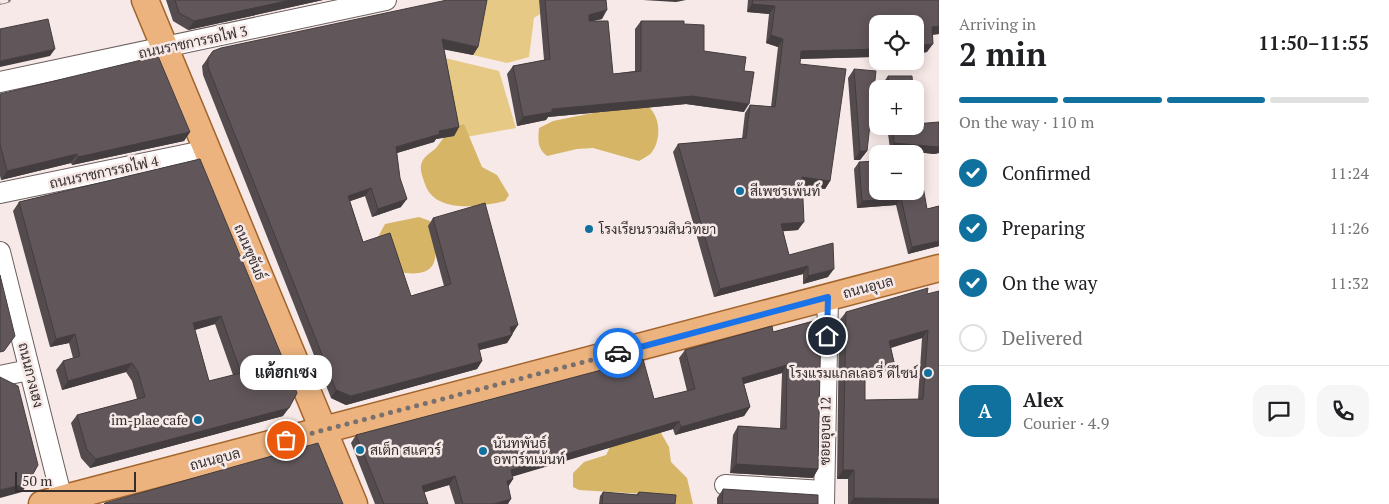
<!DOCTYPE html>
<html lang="en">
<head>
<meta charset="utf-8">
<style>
  body { margin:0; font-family:"PT Serif",Sarabun,serif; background:#f6f6f6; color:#202124; height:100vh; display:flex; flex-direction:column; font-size:19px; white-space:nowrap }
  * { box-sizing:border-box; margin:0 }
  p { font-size:16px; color:#757577 }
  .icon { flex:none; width:28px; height:28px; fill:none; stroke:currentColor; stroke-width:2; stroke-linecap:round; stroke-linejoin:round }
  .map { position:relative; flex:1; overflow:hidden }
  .side { display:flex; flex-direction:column; background:#fff; width:450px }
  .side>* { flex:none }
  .tools { position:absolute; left:869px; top:15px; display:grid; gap:10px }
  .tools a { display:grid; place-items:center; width:55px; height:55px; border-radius:10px; background:#fff; box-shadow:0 2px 12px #0003; font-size:25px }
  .scale { position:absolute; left:15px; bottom:12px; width:121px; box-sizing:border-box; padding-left:5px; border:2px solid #342f2e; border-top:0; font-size:14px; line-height:18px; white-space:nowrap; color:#342f2e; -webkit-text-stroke:4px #f6e9e7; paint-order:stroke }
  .pin { position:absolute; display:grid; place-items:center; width:42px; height:42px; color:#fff; margin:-21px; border:2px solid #fff; border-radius:50%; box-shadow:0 1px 5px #0007 }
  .courier { position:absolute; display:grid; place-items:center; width:50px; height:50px; margin:-25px; border:4px solid #1a73e8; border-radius:50%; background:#fff; color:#222; box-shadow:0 1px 6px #0007 }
  .bubble { position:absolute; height:35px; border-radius:15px; background:#fff; box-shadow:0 2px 12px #0003; font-size:16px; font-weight:700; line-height:35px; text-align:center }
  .headline em { font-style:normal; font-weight:700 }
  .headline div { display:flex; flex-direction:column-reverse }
  .headline { display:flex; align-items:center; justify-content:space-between; height:85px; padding:0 20px }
  h1 { font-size:32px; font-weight:700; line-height:38px }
  .bar { display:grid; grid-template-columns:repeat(4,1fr); gap:8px 5px; align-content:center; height:60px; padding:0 20px }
  .bar i { height:6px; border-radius:4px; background:#e0e0e0 }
  .bar .selected { background:#11719e }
  .bar p { grid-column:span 4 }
  .line { display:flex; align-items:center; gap:12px; padding:0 20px; border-top:1px solid #e0e0e0 }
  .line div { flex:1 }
  .round { display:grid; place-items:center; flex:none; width:52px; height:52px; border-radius:15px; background:#f6f6f6 }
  ol { padding:0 20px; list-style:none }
  li { display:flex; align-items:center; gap:15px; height:55px }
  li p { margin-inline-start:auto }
  li .icon { padding:5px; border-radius:50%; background:#11719e; color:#fff; stroke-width:4 }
  li:last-child { color:#757577 }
  li i { width:28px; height:28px; border:2px solid #e0e0e0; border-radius:50% }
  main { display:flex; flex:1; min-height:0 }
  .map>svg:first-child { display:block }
</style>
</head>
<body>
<main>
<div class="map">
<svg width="939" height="504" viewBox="0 0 939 504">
  <rect width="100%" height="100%" fill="#f6e9e7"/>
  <g fill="#e6c985">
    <path d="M483 0H539L540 14 534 18 529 57 507 63 473 55Z"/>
    <path d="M445 58 499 71 516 128 455 139Z"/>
  </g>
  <g fill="#d6b566">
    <path d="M642 103C660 110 663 137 652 152 649 156 643 158 639 161L593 148 577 149 547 156C537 148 538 140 539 128L553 121Z"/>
    <path d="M464 124 482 167 497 175 509 195 505 201C480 207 435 214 425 184 423 178 420 171 421 165 423 156 431 153 436 148 441 142 445 135 450 128Z"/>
    <path d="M419 217 430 221C438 252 444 280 399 272L376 241 385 224Z"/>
    <path d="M642 422 661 433 669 447 671 462 687 478 693 504H670L660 495 579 490 573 487V473L584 462 606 455 613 441Z"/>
  </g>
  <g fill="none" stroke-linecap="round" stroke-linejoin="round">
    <defs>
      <g id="minor">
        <path d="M0 82 386 0"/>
        <path d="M0 193 208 150"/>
        <path d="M0 252 62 499 66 504"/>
        <path d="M0 376 29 370"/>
        <path d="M725 485 824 491"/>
        <path d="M824 504 828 297"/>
      </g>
      <g id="major">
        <path d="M145 0 354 504"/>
        <path d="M42 504 939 268"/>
      </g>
    </defs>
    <use href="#minor" stroke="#6c605f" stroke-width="22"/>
    <use href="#major" stroke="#a3642b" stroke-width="29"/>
    <use href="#minor" stroke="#fff" stroke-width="20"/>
    <use href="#major" stroke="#ecb37f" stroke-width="26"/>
    <defs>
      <path id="rail" d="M0 2 8 0"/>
    </defs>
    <use href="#rail" stroke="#7f7775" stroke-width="5.5"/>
    <use href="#rail" stroke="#f6e9e7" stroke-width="4" stroke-dasharray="11" stroke-linecap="butt"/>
  </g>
  <g fill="#534b4d" fill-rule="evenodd">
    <path d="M166 0H323L188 30 173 21Z"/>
    <path d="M539 0H606L602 19 592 21 613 74 635 71V29L641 21 684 24 704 51 744 71V112L686 104 548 117 546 120 517 126 507 74 513 66 544 60Z"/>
    <path d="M748 0H939V34L932 35 927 52 915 54V24H878L872 57 800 59V64L830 181 825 189 802 186 798 230 783 231 789 255 828 277 803 284V274L714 297 673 152 678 144 742 139 745 113 750 105 771 107 778 47 766 43 769 14 747 12Z"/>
    <path d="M478 47 473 55 444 49 459 127 454 136 436 139 434 142 397 153 401 207 372 217 365 196 350 201 363 242 411 296 444 286 428 226 433 218 513 333 512 335 507 343 479 350 482 361 477 369 346 405 331 398 203 75 202 66 213 51Z"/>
    <path d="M854 69 867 151 860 160H854L848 78Z"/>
    <path d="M888 76 913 89H884L883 83Z"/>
    <path d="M0 94 190 132 184 141 72 165 71 163 1 180 0 176Z"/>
    <path d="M939 122V153L934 154 890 149 887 126H915Z"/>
    <path d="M200 159 283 416 90 468 81 458 71 423 77 415 137 399 132 381 126 372 62 390 56 370 63 361 73 358 69 343 50 347 13 211 19 202ZM215 324 233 375 209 381 195 330Z"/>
    <path d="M859 162 915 191 927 209 939 206V246L908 254 896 205 857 208 854 169Z"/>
    <path d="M927 294 939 504H848V479H837L839 321 846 312ZM922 338 918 399 865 400V377L888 371 894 362 891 348Z"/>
    <path d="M821 319 818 469 813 478 730 473 733 435 738 426 780 429 782 373 744 384 750 407 744 416 675 435 673 429 512 476 513 479 508 487V504H455L449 485 424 492 428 504H375L351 443 356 435 654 399 687 391 679 358 685 350 773 332Z"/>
    <path d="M723 489 818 504H717V498Z"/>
    <path d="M603 492 636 495 639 492 675 504H599L600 496Z"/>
  </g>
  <g fill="#443d3f">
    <path d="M291 0H323L188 30 194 21Z"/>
    <path d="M643 0H686L676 2Z"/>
    <path d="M752 4 775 6 769 14 747 12Z"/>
    <path d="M607 10 602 19 583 23 589 15Z"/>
    <path d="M939 26V34L926 35 932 27Z"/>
    <path d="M771 35 783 39 778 47 766 43Z"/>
    <path d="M442 39 478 47 473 55 436 48Z"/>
    <path d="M933 44 927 52 915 54V46Z"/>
    <path d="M55 49 50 56 0 67V61Z"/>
    <path d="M878 49 872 57 795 59 801 51Z"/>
    <path d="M692 96 749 104 744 112 686 104 548 117 546 120 517 126 523 117 552 109Z"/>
    <path d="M459 127 454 136 436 139 434 142 390 155 396 147 439 131Z"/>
    <path d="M190 132 184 141 72 165 78 157Z"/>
    <path d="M894 143 939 147V153L934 154 890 149Z"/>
    <path d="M860 151H867L860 160H854Z"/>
    <path d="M77 154 71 163 1 180 7 171Z"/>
    <path d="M802 177 830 181 825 189 796 185Z"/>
    <path d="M371 188 365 196 342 204 348 196Z"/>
    <path d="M901 198 896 205 857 208 862 201Z"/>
    <path d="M407 199 401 207 372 217 378 209Z"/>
    <path d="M804 222 798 230 775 232 781 224Z"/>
    <path d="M939 241V246L908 254 912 247Z"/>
    <path d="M808 266 803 274 714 297 720 289Z"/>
    <path d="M834 269 828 277 803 284 808 276Z"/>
    <path d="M221 316 215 324 187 332 193 323Z"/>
    <path d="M518 325 513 333 505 335 510 327Z"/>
    <path d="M928 330 922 338 883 350 889 341Z"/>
    <path d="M75 334 69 343 50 347 56 339Z"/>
    <path d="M512 335 507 343 472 352 478 344Z"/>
    <path d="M482 361 477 369 346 405 331 398 336 390Z"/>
    <path d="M894 362 888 371 859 379 865 370Z"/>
    <path d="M132 363 126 372 62 390 68 381Z"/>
    <path d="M787 365 782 373 736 386 742 378Z"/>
    <path d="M750 407 744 416 675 435 681 427Z"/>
    <path d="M289 408 283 416 90 468 96 459Z"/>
    <path d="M679 421 673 429 505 479 511 470Z"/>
    <path d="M736 464 818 469 813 478 730 473Z"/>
    <path d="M843 470H854L848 479H837Z"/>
    <path d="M455 476 449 485 416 495 422 486Z"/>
    <path d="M513 479 507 488V481Z"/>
    <path d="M28 483 22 492 0 498V490Z"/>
    <path d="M854 498 939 499V504H850Z"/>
    <path d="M511 499 508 504H494Z"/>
  </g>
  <g fill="#61575a" stroke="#443d3f" fill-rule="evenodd">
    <path d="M175 0H291L194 21 179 13Z"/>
    <path d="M447 0H487L478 47 442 39 459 127 439 131 440 134 396 147 400 178 407 199 378 209 371 188 348 196 363 242 390 233 411 296 451 284 433 218 485 203 518 325 510 327 512 335 478 344 482 361 351 396 336 390 208 67V58L213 51 221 48Z"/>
    <path d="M545 0H606L607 10 589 15V21H608L613 74 641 71V21H684V24L704 25V51L746 57 744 71 754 72 749 104 692 96 552 109V112L523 117 513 66 550 59Z"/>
    <path d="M753 0H939V26L932 27 933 44 915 46V24H878V49L801 51 800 64 846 69 830 181 802 177 804 222 781 224 789 255 833 243 834 269 808 276V266L720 289 678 144 746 138 750 105 775 107 783 39 771 35 775 6 752 4Z"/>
    <path d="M48 19 55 49 0 61V29Z"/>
    <path d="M158 56 190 132 78 157 77 154 7 171 0 144V94Z"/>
    <path d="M854 69 876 71 867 151H860Z"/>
    <path d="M888 76H912L913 89H889Z"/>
    <path d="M939 122V147L894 143 893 126H915V124Z"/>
    <path d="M915 158H918L927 209 939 206V241L912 247 901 198 862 201 859 162 878 161V191H915Z"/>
    <path d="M200 159 297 393 289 408 96 459 87 450 77 415 145 397 138 372 132 363 68 381 63 361 80 356 75 334 56 339 19 202ZM221 316 241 373 209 381 193 323Z"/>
    <path d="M0 275 15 336 4 351 0 352Z"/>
    <path d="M928 288 927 294 939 291V499L854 498V470H843L846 312ZM928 330 923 399 865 400V370L894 362 889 341Z"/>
    <path d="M821 319 818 469 736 464 738 426 786 429 787 365 742 378 750 407 681 427 679 421 511 470 513 479 507 481 511 499 494 504H463L455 476 422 486 428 504H384L356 435 643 359 654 399 695 389 685 350 772 326 773 332Z"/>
    <path d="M0 377 18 386 38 465 28 483 0 490Z"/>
    <path d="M318 443 343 504H104L105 503Z"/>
    <path d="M723 489 818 495V504H722Z"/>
    <path d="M603 492 638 495 639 492 676 495 675 504H602Z"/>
  </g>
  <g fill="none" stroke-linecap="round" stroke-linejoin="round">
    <path stroke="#78706f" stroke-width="5" stroke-dasharray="0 9" d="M286 440 618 353"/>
    <path stroke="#1a73e8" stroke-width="6" d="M618 353 828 297 827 336"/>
  </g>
  <g fill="#11719e" stroke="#f6e9e7" stroke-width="2">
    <circle cx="740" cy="191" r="5"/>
    <circle cx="589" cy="229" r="5"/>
    <circle cx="928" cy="373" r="5"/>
    <circle cx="198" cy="420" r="5"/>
    <circle cx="360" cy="450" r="5"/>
    <circle cx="483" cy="451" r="5"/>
  </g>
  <g text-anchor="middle" stroke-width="5" stroke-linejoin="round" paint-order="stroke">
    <g font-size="14" fill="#342f2e" stroke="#f6e9e7">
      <text transform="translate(193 42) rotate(-12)" y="5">ถนนราชการรถไฟ 3</text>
      <text transform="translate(104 172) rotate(-12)" y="5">ถนนราชการรถไฟ 4</text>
      <text transform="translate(250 252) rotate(67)" y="5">ถนนขุขันธ์</text>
      <text transform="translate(868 287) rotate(-15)" y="5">ถนนอุบล</text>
      <text transform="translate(31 375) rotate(76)" y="5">ถนนกวงเฮง</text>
      <text transform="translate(825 431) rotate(-89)" y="5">ซอยอุบล 12</text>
      <text transform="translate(215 459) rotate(-15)" y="5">ถนนอุบล</text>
    </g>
    <g font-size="14" fill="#342f2e" stroke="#f6e9e7" text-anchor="start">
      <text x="750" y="196">สีเพชรเพ้นท์</text>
      <text x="599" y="234">โรงเรียนรวมสินวิทยา</text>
      <text x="918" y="378" text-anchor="end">โรงแรมแกลเลอรี่ ดีไซน์</text>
      <text x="188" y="425" text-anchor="end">im-plae cafe</text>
      <text x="493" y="448">นันทพันธ์<tspan x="493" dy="16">อพาร์ทเม้นท์</tspan></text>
      <text x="370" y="455">สเต็ก สแควร์</text>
    </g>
  </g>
</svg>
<div class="tools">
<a><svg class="icon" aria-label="locate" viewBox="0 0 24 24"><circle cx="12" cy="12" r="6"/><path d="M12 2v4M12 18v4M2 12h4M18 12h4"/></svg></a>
<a>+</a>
<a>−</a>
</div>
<div class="scale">50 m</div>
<div class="pin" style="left:286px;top:440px;background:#ea580c"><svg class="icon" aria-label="bag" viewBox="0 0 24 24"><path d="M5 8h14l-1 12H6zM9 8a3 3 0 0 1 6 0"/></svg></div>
<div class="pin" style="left:827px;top:336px;background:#1f2937"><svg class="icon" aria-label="home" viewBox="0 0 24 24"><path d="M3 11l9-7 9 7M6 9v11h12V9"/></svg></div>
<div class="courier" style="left:618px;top:353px"><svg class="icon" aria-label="car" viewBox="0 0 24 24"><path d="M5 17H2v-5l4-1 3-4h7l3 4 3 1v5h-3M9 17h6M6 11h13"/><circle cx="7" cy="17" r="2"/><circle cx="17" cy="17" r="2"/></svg></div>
<div class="bubble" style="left:240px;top:355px;width:92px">แต้ฮกเซง</div>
</div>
<section class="side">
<div class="headline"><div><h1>2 min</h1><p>Arriving in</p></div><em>11:50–11:55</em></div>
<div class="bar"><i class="selected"></i><i class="selected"></i><i class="selected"></i><i></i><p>On the way · 110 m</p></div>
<ol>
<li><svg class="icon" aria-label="check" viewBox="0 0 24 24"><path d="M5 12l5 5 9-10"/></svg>Confirmed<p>11:24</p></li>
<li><svg class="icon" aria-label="check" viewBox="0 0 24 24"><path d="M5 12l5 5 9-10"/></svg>Preparing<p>11:26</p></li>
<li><svg class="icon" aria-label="check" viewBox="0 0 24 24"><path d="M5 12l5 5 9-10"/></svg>On the way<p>11:32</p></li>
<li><i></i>Delivered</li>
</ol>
<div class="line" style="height:90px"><b class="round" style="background:#11719e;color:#fff">A</b><div><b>Alex</b><p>Courier · 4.9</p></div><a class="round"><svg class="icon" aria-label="chat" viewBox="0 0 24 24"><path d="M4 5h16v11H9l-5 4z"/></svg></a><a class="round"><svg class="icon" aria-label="phone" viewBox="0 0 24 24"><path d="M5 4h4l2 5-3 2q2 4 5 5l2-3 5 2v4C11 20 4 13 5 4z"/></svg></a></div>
</section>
</main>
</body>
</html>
